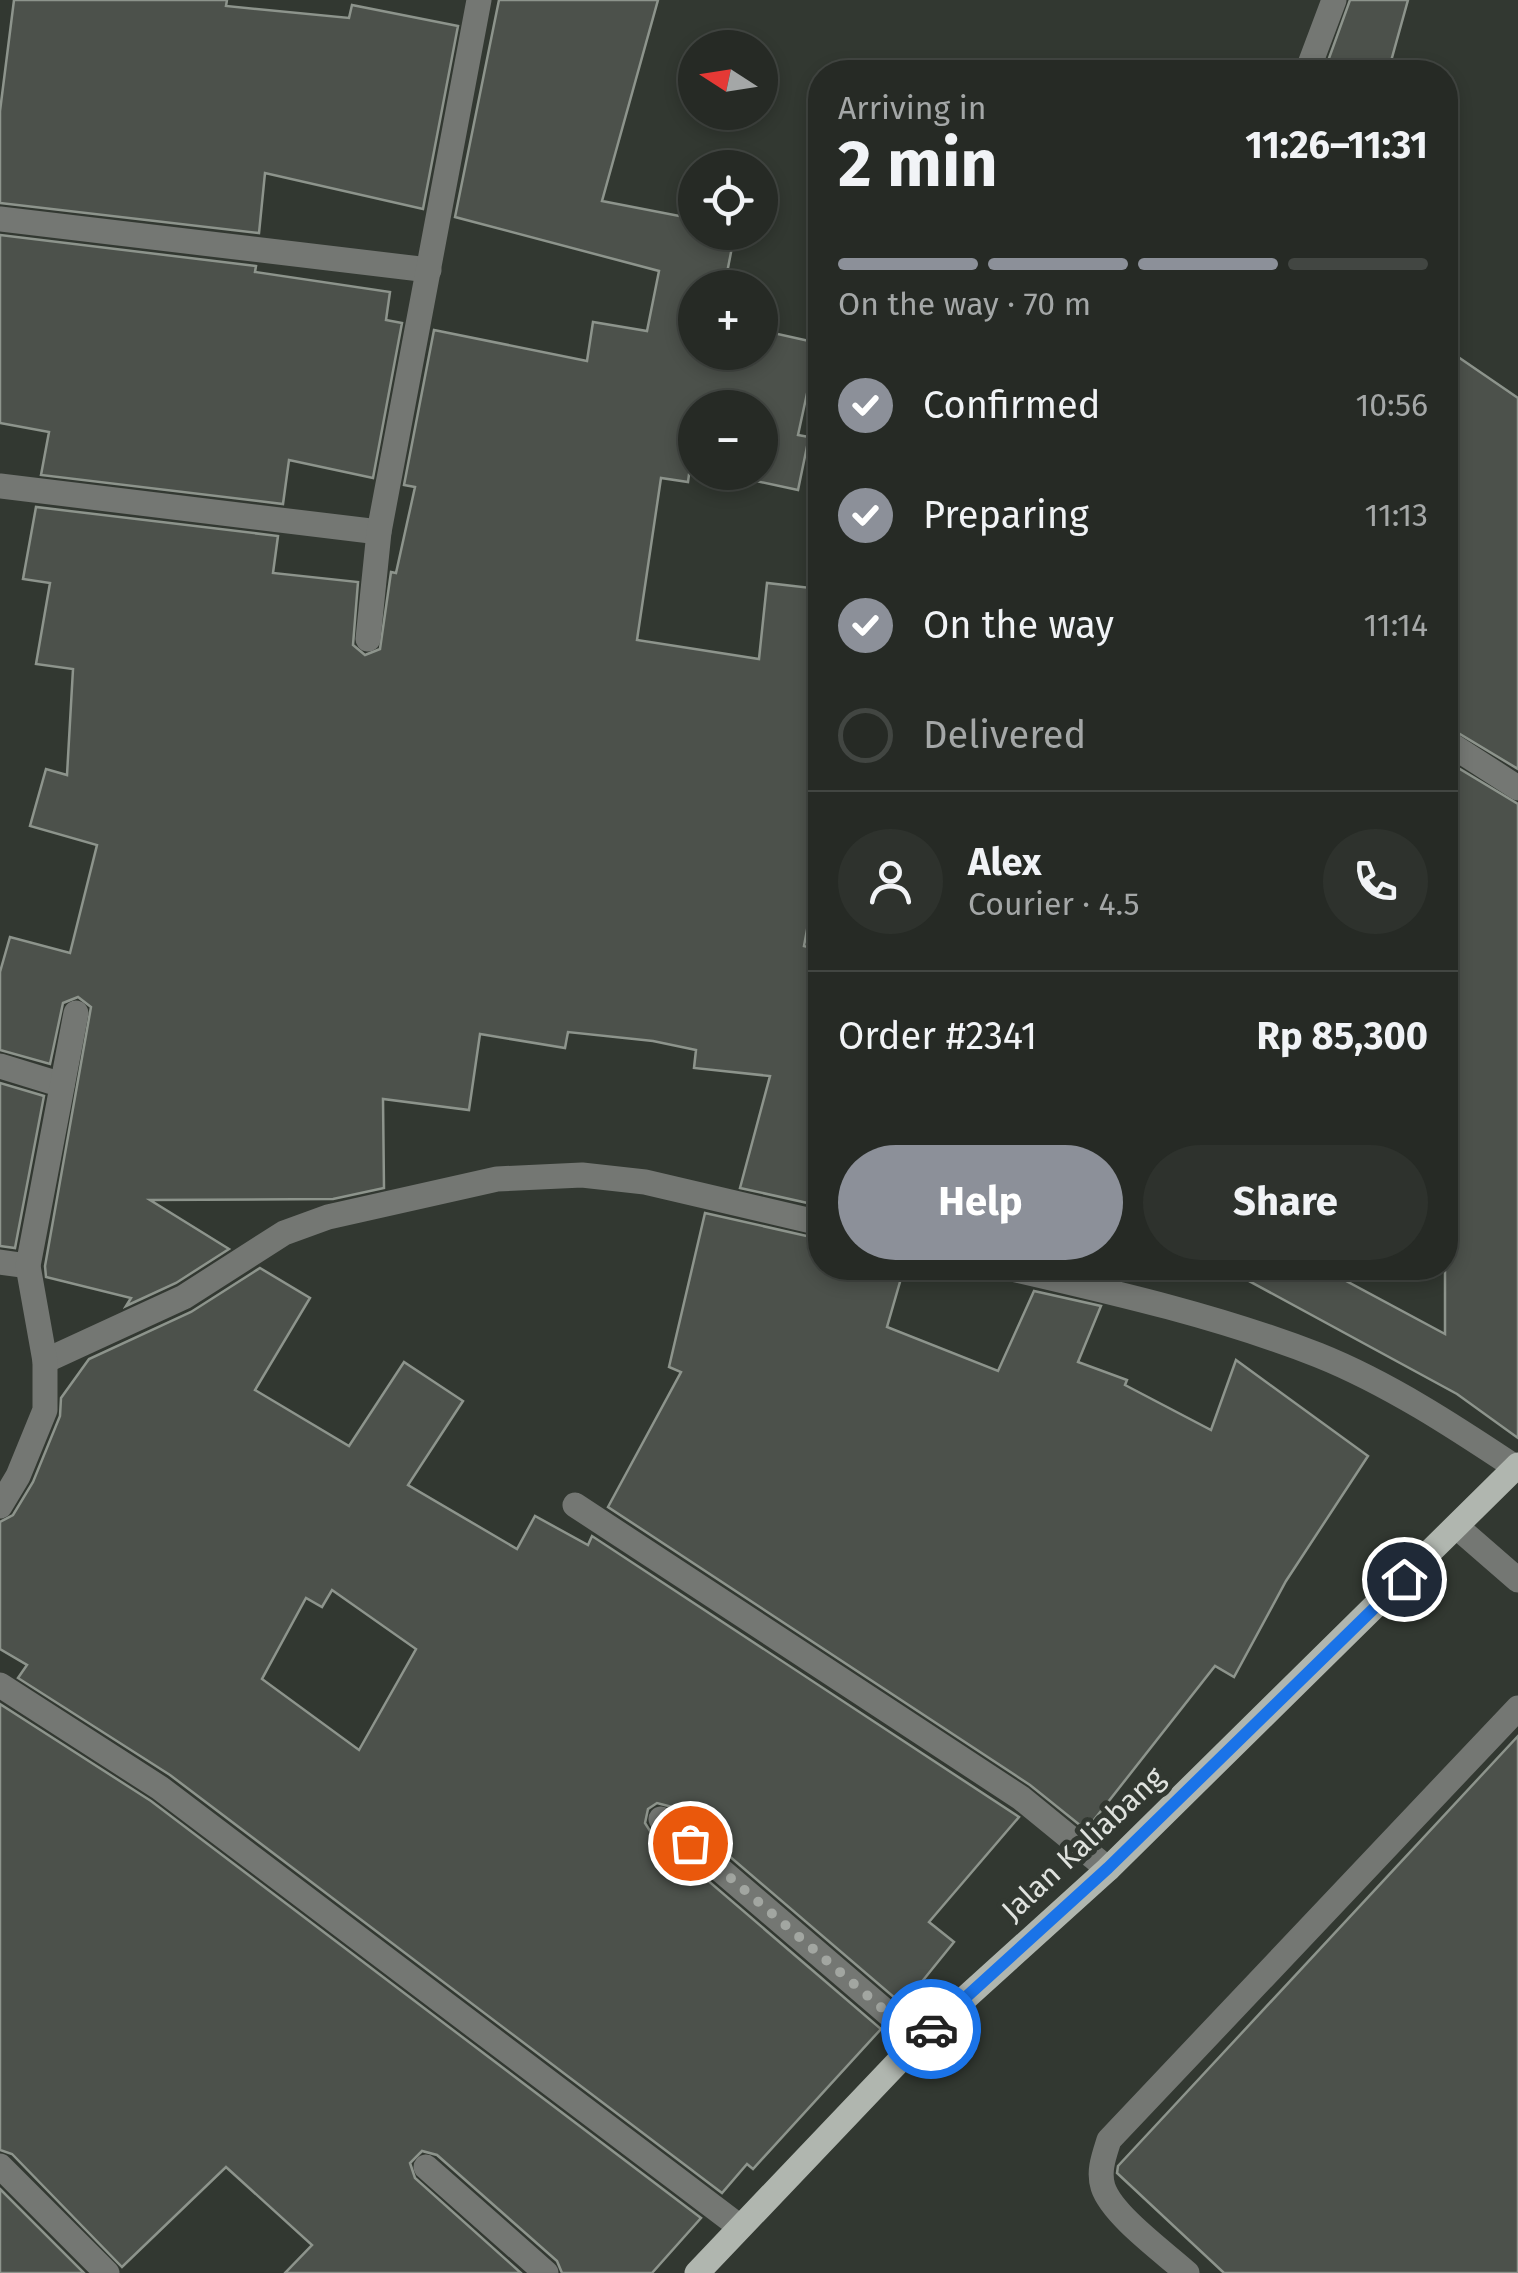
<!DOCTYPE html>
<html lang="en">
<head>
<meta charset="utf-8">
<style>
  body { margin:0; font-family:"Fira Sans",sans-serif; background:#2e322d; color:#f1f3f6; height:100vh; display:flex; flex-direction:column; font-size:38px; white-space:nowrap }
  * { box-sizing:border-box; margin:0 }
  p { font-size:32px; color:#a4a7a7 }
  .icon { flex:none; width:55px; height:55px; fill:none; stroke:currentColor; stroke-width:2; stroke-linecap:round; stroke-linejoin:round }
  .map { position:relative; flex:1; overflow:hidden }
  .details { position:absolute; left:808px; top:60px; width:650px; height:1220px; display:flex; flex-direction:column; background:#262a25; border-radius:40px; box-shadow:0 5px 15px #0003,0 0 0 2px #424642 }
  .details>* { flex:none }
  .needle { width:65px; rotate:282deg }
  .buttons { position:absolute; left:678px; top:30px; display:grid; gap:20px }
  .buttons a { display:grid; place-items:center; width:100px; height:100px; border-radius:50%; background:#262a25; box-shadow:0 5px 15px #0003,0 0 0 2px #424642; font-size:50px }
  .pin { position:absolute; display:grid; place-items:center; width:85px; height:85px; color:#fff; margin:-42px; border:5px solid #fff; border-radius:50%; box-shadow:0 2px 10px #0007 }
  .courier { position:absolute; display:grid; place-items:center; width:100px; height:100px; margin:-50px; border:8px solid #1a73e8; border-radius:50%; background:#fff; color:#222; box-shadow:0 2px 12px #0007 }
  .head em { font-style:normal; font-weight:700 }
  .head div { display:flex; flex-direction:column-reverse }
  .head { display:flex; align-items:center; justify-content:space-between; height:170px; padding:0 30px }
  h1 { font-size:65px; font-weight:700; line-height:75px }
  .bar { display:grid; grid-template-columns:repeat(4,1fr); gap:15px 10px; align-content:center; height:120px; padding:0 30px }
  .bar i { height:12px; border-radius:8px; background:#424642 }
  .bar .selected { background:#8c9099 }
  .bar p { grid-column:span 4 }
  .line { display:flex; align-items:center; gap:25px; padding:0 30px; border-top:2px solid #424642 }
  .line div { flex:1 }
  .round { display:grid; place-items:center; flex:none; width:105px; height:105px; border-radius:52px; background:#2e322d }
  ol { padding:0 30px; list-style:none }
  li { display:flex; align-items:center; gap:30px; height:110px }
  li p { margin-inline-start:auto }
  li .icon { padding:10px; border-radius:50%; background:#8c9099; color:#fff; stroke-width:4 }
  li:last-child { color:#a4a7a7 }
  li i { width:55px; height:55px; border:5px solid #424642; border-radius:50% }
  .primary-button { display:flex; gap:20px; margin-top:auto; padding:20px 30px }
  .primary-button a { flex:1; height:115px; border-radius:60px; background:#8c9099; color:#fff; font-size:40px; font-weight:700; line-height:115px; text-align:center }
  .primary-button a+a { background:#2e322d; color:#f1f3f6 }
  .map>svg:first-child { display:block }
</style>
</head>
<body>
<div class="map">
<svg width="1518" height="2273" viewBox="0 0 1518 2273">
  <rect width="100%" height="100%" fill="#323831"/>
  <g fill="#4c514b" stroke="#8d948c" stroke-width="2.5" fill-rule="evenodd">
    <path d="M14 0H227L226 6 349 18 352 5 458 26 423 209 265 173 259 233 0 203V111Z"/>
    <path d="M499 0H658L602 201 695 219V232H735L724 288H695V352H760V330L818 343 798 435 809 437 798 490 714 472H760V408H695V468L690 467 688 482 661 478 637 640 759 659 767 583 820 589V859L804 946 820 950V1174L812 1204 740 1188 770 1076 694 1068 696 1050 653 1041 568 1032 565 1048 480 1034 469 1110 383 1099 384 1188 333 1199 150 1200 229 1249 176 1283 126 1306 131 1298 46 1277 45 1266 91 1007 78 997 63 1003 50 1064 0 1050V972L10 937 70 953 97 845 30 826 46 769 67 775 73 669 36 664 50 583 23 579 36 507 278 536 273 573 358 582 353 645 365 655 380 649 391 572 396 573 415 487 404 485 434 330 587 361 593 322 647 331 659 271 455 217Z"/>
    <path d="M1350 0H1408L1388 72H1324Z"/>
    <path d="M0 235 256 266 255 272 390 292 386 320 402 323 373 478 289 460 283 504 41 475 49 432 0 423Z"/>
    <path d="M1445 348 1518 398V769L1445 725Z"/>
    <path d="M1445 760 1518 804V1438L1457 1394 1225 1268H1322L1445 1334Z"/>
    <path d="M0 1083 44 1096 15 1248 0 1246Z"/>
    <path d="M705 1213 820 1239V1268H904L887 1327 998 1371 1034 1291 1101 1306 1078 1362 1127 1380 1125 1385 1211 1430 1236 1360 1368 1456 1286 1581 1234 1677 1215 1666 1086 1830 1030 1785 608 1507 681 1372 669 1367Z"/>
    <path d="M260 1268 310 1298 255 1390 349 1446 404 1362 463 1401 408 1485 517 1549 535 1516 588 1545 592 1536 1019 1817 929 1922 954 1942 903 2005 672 1807 657 1803 648 1809 645 1823 650 1831 881 2029 753 2169 747 2164 722 2193 170 1775 18 1678 27 1665 0 1649V1522L13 1515 33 1482 60 1416 61 1398 89 1359 191 1312ZM332 1590 416 1649 359 1750 262 1679 306 1598 322 1607Z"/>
    <path d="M0 1704 151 1801 701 2218 652 2273H562L557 2261 437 2155 422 2151 410 2163 415 2178 521 2273H285L312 2245 226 2167 122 2267 12 2154 0 2150Z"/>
    <path d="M1518 1736V2273H1224L1117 2173 1118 2166Z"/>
    <path d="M0 2189 84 2273H0Z"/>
  </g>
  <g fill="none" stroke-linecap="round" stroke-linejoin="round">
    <g stroke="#747773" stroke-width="25">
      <path d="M1307 72 1334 0"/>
      <path d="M0 219 429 270"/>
      <path d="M0 486 379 532"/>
      <path d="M368 639 379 532 479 0"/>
      <path d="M1445 741 1518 788"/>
      <path d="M0 1066 62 1085"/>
      <path d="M0 1262 28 1266"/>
      <path d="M1008 1268C1112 1292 1218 1316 1318 1355 1388 1383 1455 1427 1518 1469"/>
      <path d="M45 1361 184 1297 284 1233 328 1217 497 1179 582 1175 645 1182 820 1223"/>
      <path d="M575 1505 1021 1798 1108 1869"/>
      <path d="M0 1506 18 1476 45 1410V1361L28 1266 76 1013"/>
      <path d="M1457 1527 1518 1580"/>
      <path d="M0 1685 160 1788 740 2227"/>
      <path d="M661 1819 919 2040"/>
      <path d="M0 2166 107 2273"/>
      <path d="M426 2167 546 2273"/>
      <path d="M1187 2273C1165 2253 1112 2215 1103 2187 1098 2171 1104 2156 1109 2140L1518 1708"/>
    </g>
    <path stroke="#b0b6af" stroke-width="25" d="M697 2273 919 2040 1108 1869 1518 1465"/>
  </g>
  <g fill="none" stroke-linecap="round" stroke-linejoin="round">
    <path stroke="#a2a6a1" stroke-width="10" stroke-dasharray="0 18" d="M690 1843 919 2040 931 2029"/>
    <path stroke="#1a73e8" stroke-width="12" d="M931 2029 1108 1868 1404 1579"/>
  </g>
  <g text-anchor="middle" stroke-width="10" stroke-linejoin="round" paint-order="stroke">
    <g font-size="30" fill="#dfe2de" stroke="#323831">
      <text transform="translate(1083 1844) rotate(-43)" y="10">Jalan Kaliabang</text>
    </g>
  </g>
</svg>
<div class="buttons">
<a><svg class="needle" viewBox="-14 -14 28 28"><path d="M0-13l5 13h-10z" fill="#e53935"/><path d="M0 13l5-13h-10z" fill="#a4a7a7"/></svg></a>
<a><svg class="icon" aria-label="locate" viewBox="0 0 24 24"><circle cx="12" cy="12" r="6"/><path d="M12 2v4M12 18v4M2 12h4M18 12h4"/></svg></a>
<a>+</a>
<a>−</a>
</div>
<div class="pin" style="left:690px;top:1843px;background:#ea580c"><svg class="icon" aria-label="bag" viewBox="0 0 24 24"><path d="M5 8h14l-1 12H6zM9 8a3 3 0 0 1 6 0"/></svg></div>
<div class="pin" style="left:1404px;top:1579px;background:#1f2937"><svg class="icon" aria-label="home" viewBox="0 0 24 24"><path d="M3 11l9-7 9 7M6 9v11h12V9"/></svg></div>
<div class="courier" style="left:931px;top:2029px"><svg class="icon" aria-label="car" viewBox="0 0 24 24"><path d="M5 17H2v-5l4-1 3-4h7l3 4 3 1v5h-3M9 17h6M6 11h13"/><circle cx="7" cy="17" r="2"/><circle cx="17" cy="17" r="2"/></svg></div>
<section class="details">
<div class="head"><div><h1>2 min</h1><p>Arriving in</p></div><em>11:26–11:31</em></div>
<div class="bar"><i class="selected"></i><i class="selected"></i><i class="selected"></i><i></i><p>On the way · 70 m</p></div>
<ol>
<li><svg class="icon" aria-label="check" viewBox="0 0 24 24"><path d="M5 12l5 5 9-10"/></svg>Confirmed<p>10:56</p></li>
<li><svg class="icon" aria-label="check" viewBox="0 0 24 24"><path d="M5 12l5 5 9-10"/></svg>Preparing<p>11:13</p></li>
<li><svg class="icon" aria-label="check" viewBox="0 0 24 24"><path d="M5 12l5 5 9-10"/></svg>On the way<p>11:14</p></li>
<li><i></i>Delivered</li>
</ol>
<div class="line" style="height:180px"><a class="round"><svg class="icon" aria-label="person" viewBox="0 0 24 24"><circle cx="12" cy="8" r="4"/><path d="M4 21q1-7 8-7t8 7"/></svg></a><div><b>Alex</b><p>Courier · 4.5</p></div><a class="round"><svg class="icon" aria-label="phone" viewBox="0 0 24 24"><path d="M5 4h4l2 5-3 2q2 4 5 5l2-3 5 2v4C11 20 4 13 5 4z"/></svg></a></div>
<div class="line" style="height:130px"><div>Order #2341</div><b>Rp 85,300</b></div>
<div class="primary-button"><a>Help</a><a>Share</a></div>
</section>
</div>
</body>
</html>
